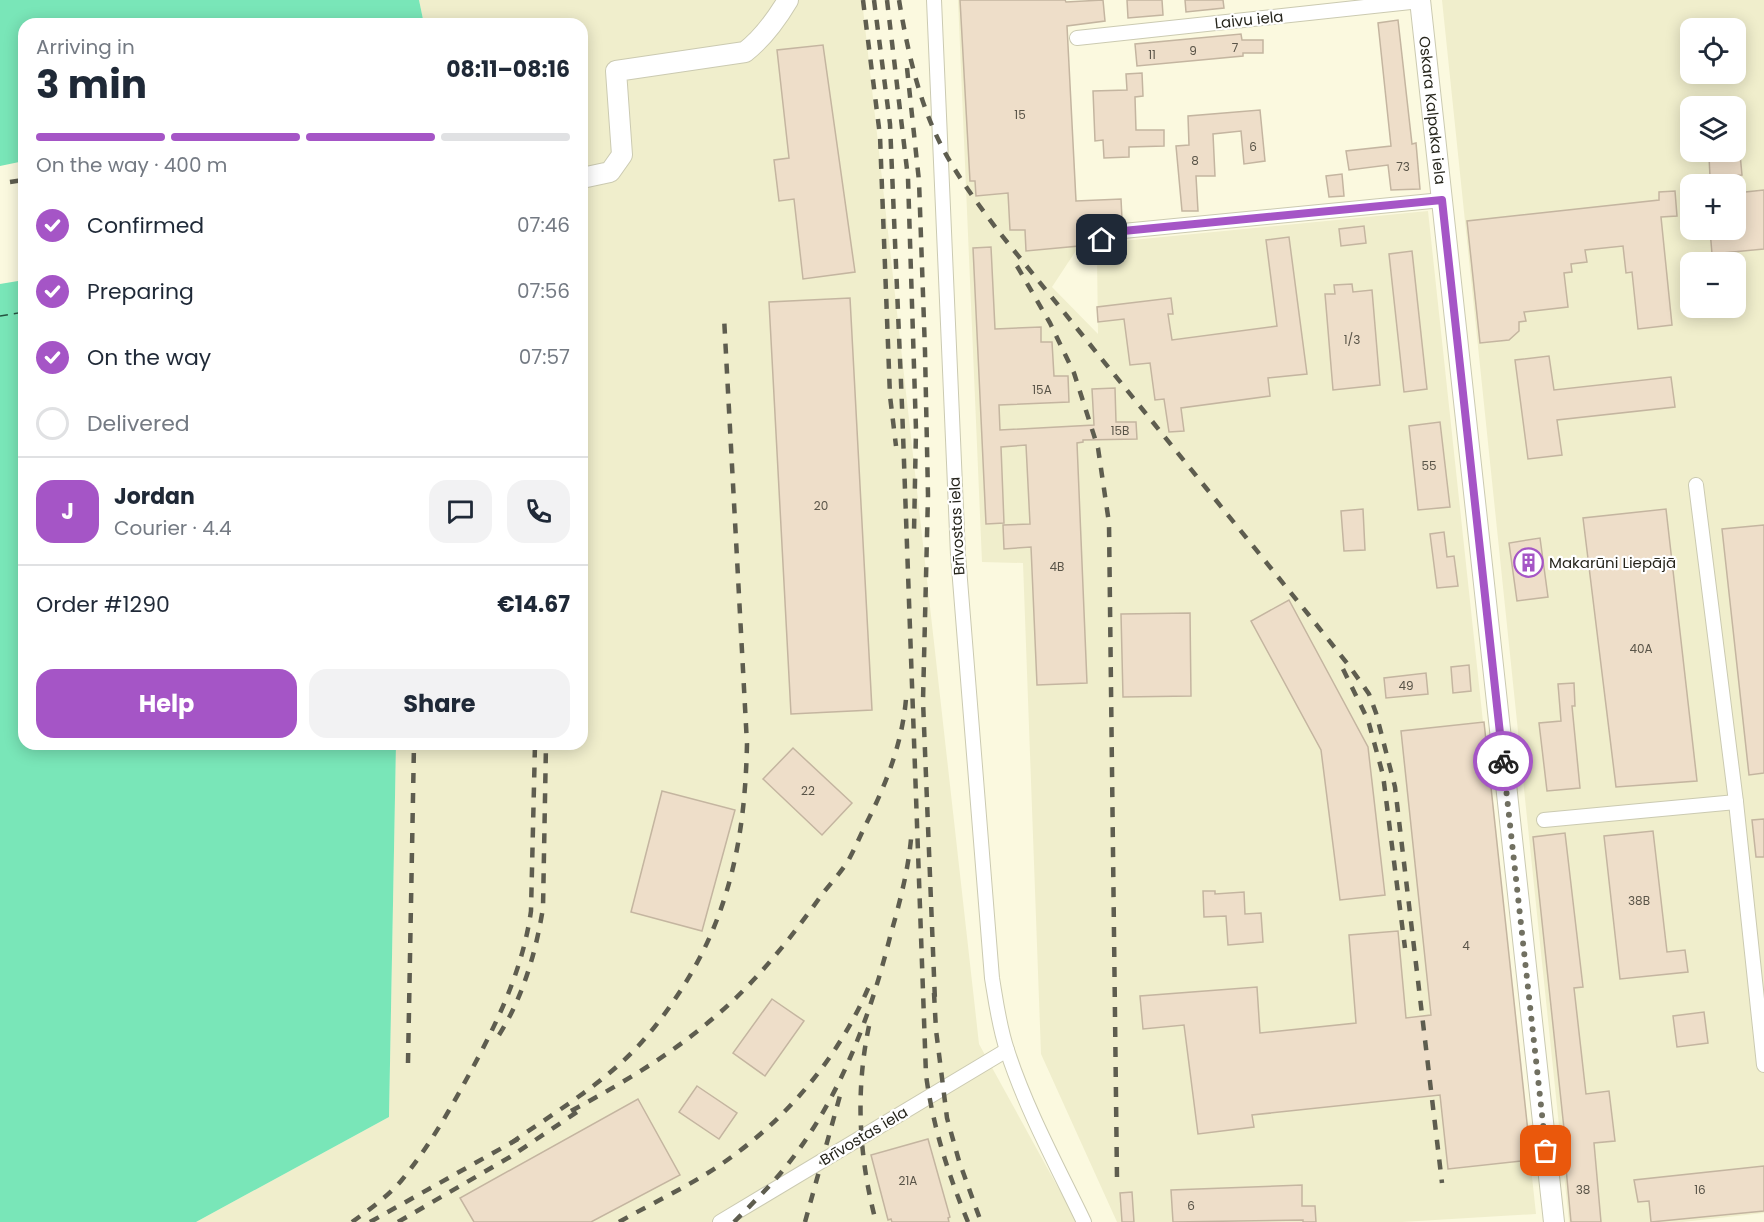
<!DOCTYPE html>
<html lang="en">
<head>
<meta charset="utf-8">
<style>
  body { margin:0; font-family:Poppins,sans-serif; background:#f2f2f3; color:#1f2937; height:100vh; display:flex; flex-direction:column; font-size:22px; white-space:nowrap }
  * { box-sizing:border-box; margin:0 }
  p { font-size:20px; color:#747a83 }
  .icon { flex:none; width:33px; height:33px; fill:none; stroke:currentColor; stroke-width:2; stroke-linecap:round; stroke-linejoin:round }
  .map { position:relative; flex:1; overflow:hidden }
  .sheet { position:absolute; left:18px; top:18px; width:570px; height:732px; display:flex; flex-direction:column; background:#fff; border-radius:18px; box-shadow:0 3px 15px #0003 }
  .sheet>* { flex:none }
  .fabs { position:absolute; left:1680px; top:18px; display:grid; gap:12px }
  .fabs a { display:grid; place-items:center; width:66px; height:66px; border-radius:12px; background:#fff; box-shadow:0 3px 15px #0003; font-size:30px }
  .pin { position:absolute; display:grid; place-items:center; width:51px; height:51px; color:#fff; margin:-26px; border-radius:12px; box-shadow:0 3px 9px #0006 }
  .courier { position:absolute; display:grid; place-items:center; width:60px; height:60px; margin:-30px; border:4px solid #a555c6; border-radius:50%; background:#fff; color:#222; box-shadow:0 2px 8px #0007 }
  .headline em { font-style:normal; font-weight:700 }
  .headline div { display:flex; flex-direction:column-reverse }
  .headline { display:flex; align-items:center; justify-content:space-between; height:102px; padding:0 18px }
  h1 { font-size:39px; font-weight:700; line-height:45px }
  .bar { display:grid; grid-template-columns:repeat(4,1fr); gap:9px 6px; align-content:center; height:72px; padding:0 18px }
  .bar i { height:8px; border-radius:4px; background:#e0e1e3 }
  .bar .on { background:#a555c6 }
  .bar p { grid-column:span 4 }
  .line { display:flex; align-items:center; gap:15px; padding:0 18px; border-top:2px solid #e0e1e3 }
  .line div { flex:1 }
  .round { display:grid; place-items:center; flex:none; width:63px; height:63px; border-radius:18px; background:#f2f2f3 }
  ol { padding:0 18px; list-style:none }
  li { display:flex; align-items:center; gap:18px; height:66px }
  li p { margin-inline-start:auto }
  li .icon { padding:6px; border-radius:50%; background:#a555c6; color:#fff; stroke-width:4 }
  li:last-child { color:#747a83 }
  li i { width:33px; height:33px; border:3px solid #e0e1e3; border-radius:50% }
  .action { display:flex; gap:12px; margin-top:auto; padding:12px 18px }
  .action a { flex:1; height:69px; border-radius:18px; background:#a555c6; color:#fff; font-size:24px; font-weight:700; line-height:69px; text-align:center }
  .action a+a { background:#f2f2f3; color:#1f2937 }
  .map>svg:first-child { display:block }
</style>
</head>
<body>
<div class="map">
<svg width="1764" height="1222" viewBox="0 0 1764 1222">
  <rect width="100%" height="100%" fill="#fbf9df"/>
  <g fill="#f0eecc" fill-rule="evenodd">
    <path d="M419 0H862L979 1044 1077 1222H196L389 1117 396 744H582V24H424Z"/>
    <path d="M958 0H1065L1079 246 1052 287 1098 334 1097 256 1122 241 1428 211 1536 1214 1402 1222H1117L1041 1054 1023 563 982 562Z"/>
    <path d="M1442 0H1764V1213L1682 1222H1569ZM1690 28H1736V74H1690ZM1690 106H1736V152H1690ZM1690 184H1736V230H1690ZM1690 262H1736V308H1690Z"/>
  </g>
  <path fill="#79e6b8" d="M0 0H419L424 24H24V744H396L389 1117 196 1222H0Z"/>
  <path fill="#fbf9df" d="M24 161V280L0 284V166Z"/>
  <g fill="none" stroke-linecap="round" stroke-linejoin="round">
    <path stroke="#265441" stroke-width="1.5" stroke-dasharray="8 6" stroke-linecap="butt" d="M0 316 24 312"/>
  </g>
  <g fill="#eedec9" stroke="#c4b5a0" stroke-width="1.5">
    <path d="M960 0H1065L1066 2 1103 0 1105 21 1067 26 1076 201 1121 199 1122 219 1077 221 1079 246 1026 251 1025 230H1010L1008 193 976 196 975 181H970Z"/>
    <path d="M1127 0H1162L1163 15 1128 18Z"/>
    <path d="M1185 0H1223L1224 8 1186 12Z"/>
    <path d="M1398 20 1412 144 1416 143 1420 189 1391 190 1388 165 1349 170 1346 151 1391 146 1378 23Z"/>
    <path d="M1241 34 1242 40H1263V53H1243V56L1137 66 1135 44Z"/>
    <path d="M823 45 855 272 803 279 794 199 779 201 774 160 789 158 777 50Z"/>
    <path d="M1142 73 1143 96 1135 97 1136 130H1164V146L1129 147V157L1104 158 1103 140 1095 141 1093 91 1127 90 1126 74Z"/>
    <path d="M1260 110 1265 161 1244 164 1241 131 1213 134 1215 176H1196L1198 211H1182L1176 146 1189 145 1188 116Z"/>
    <path d="M1740 154 1742 175 1710 177 1709 156Z"/>
    <path d="M1342 174 1344 196 1329 197 1326 176Z"/>
    <path d="M1764 190V249L1712 254 1710 230H1736V193Z"/>
    <path d="M1675 191 1677 216 1661 217 1672 325 1638 329 1632 272 1626 273 1623 246 1585 250 1587 262 1571 264 1572 272 1564 273 1568 307 1524 312 1526 321 1519 322V331L1509 340 1480 343 1467 221 1659 200V192Z"/>
    <path d="M1364 226 1366 243 1341 246 1339 229Z"/>
    <path d="M1289 237 1307 374 1268 378 1270 396 1181 408 1184 431 1169 432 1164 399 1155 400 1150 363 1130 365 1124 319 1098 322 1097 307 1171 298 1173 314H1168L1172 340 1277 326 1266 240Z"/>
    <path d="M991 247 995 329 1041 327V342H1052L1054 376H1068L1069 402 999 405 1000 430 1094 425 1092 389 1115 388 1116 422H1136L1137 439 1083 440V442L1077 443 1087 683 1037 685 1031 547 1004 549 1003 525 1030 524 1026 445 1001 447 1004 523 986 524 973 248Z"/>
    <path d="M1412 251 1427 389 1404 392 1389 254Z"/>
    <path d="M1352 284 1353 292 1372 290 1380 385 1333 390 1325 294H1335L1334 285Z"/>
    <path d="M850 298 872 710 791 714 769 302Z"/>
    <path d="M1549 356 1554 390 1671 377 1675 407 1557 420 1562 455 1528 459 1515 360Z"/>
    <path d="M1440 422 1450 507 1418 510 1409 426Z"/>
    <path d="M1363 509 1365 550 1344 551 1341 511Z"/>
    <path d="M1666 509 1697 781 1616 787 1583 518Z"/>
    <path d="M1764 525V773L1749 775 1722 529Z"/>
    <path d="M1444 532 1447 557 1454 556 1458 586 1437 588 1430 534Z"/>
    <path d="M1540 538 1548 597 1517 601 1509 543Z"/>
    <path d="M1289 600 1368 747 1385 895 1340 900 1321 750 1251 621Z"/>
    <path d="M1190 613 1191 696 1123 697 1121 614Z"/>
    <path d="M1469 665 1471 691 1453 693 1451 667Z"/>
    <path d="M1426 673 1428 694 1386 698 1384 678Z"/>
    <path d="M1574 683 1575 706H1572L1580 788 1547 791 1539 723 1561 721 1558 684Z"/>
    <path d="M1484 722 1531 1160 1448 1169 1440 1095 1252 1115 1254 1127 1198 1134 1184 1025 1143 1029 1140 996 1257 987 1260 1033 1356 1023 1349 935 1398 931 1406 1018 1431 1015 1401 731Z"/>
    <path d="M793 748 852 803 822 835 763 779Z"/>
    <path d="M662 791 735 810 702 931 631 912Z"/>
    <path d="M1764 819V857H1756L1752 820Z"/>
    <path d="M1653 831 1667 952 1685 950 1688 972 1620 979 1604 836Z"/>
    <path d="M1565 833 1583 987 1574 988 1586 1094 1609 1091 1615 1141 1594 1143 1601 1222H1571L1565 1157H1567L1533 837Z"/>
    <path d="M1203 891H1215V894L1244 892 1245 914 1261 913 1263 942 1228 945 1226 916 1204 917Z"/>
    <path d="M772 999 804 1021 765 1076 733 1053Z"/>
    <path d="M1704 1012 1708 1043 1677 1047 1673 1016Z"/>
    <path d="M697 1086 737 1113 719 1139 679 1112Z"/>
    <path d="M638 1099 680 1175 591 1222H474L460 1198Z"/>
    <path d="M928 1139 950 1217 948 1218 949 1222H892L891 1219 888 1220 871 1155Z"/>
    <path d="M1764 1166V1211L1651 1222 1649 1201 1638 1202 1634 1180Z"/>
    <path d="M1302 1185V1206H1315L1316 1222H1303V1220L1173 1222 1171 1190Z"/>
    <path d="M1132 1192 1134 1222H1122L1120 1193Z"/>
  </g>
  <g fill="none" stroke-linecap="round" stroke-linejoin="round">
    <defs>
      <g id="street">
        <path d="M934 0 958 555 992 978C996 1002 999 1026 1007 1050 1026 1109 1057 1166 1084 1222"/>
        <path d="M1077 38 1420 1"/>
        <path d="M1102 240 1123 231 1442 200"/>
        <path d="M1696 485 1736 802 1764 1065"/>
        <path d="M1544 820 1736 802"/>
        <path d="M720 1222 1007 1050"/>
      </g>
      <g id="secondary">
        <path id="s1" d="M1420 0 1554 1222"/>
        <path d="M582 178 610 172 622 155 616 71 745 52C763 38 776 20 788 0"/>
      </g>
    </defs>
    <use href="#street" stroke="#cbcab1" stroke-width="16"/>
    <use href="#secondary" stroke="#cbcab1" stroke-width="22"/>
    <use href="#street" stroke="#fff" stroke-width="14"/>
    <use href="#secondary" stroke="#fff" stroke-width="20"/>
    <g stroke="#5e5d4f" stroke-width="4.5" stroke-dasharray="10 10" stroke-linecap="butt">
      <path d="M863 0 880 136 890 396 896 446"/>
      <path d="M874 0 890 124 902 406 926 1075C933 1127 948 1174 968 1222"/>
      <path d="M887 0 908 178 916 430 914 532"/>
      <path d="M899 0C907 48 918 99 940 143 956 175 978 204 999 232L1308 614 1350 667 1369 694 1376 713 1395 787 1442 1183"/>
      <path d="M907 68 919 181 925 351 928 495 923 701 935 1001"/>
      <path d="M10 182 24 180"/>
      <path d="M1017 266 1050 323 1074 373 1098 448 1109 523 1117 1179"/>
      <path d="M1343 669 1368 720 1383 775 1405 948"/>
      <path d="M934 993 936 1030 947 1118 959 1161 981 1222"/>
      <path d="M869 1026C855 1092 859 1158 876 1222"/>
      <path d="M499 1035C523 997 536 952 543 908L546 744"/>
      <path d="M408 1063 414 744"/>
      <path d="M571 1111C617 1086 664 1059 705 1025 749 990 785 946 818 900 827 887 839 875 848 861 854 850 859 839 864 828 885 787 902 745 906 699"/>
      <path d="M511 1143C548 1117 588 1093 622 1062 643 1043 661 1020 677 996 730 917 745 837 747 744L724 317"/>
      <path d="M352 1222C369 1210 387 1197 401 1181 429 1147 451 1108 472 1069 499 1019 523 968 531 911L535 744"/>
      <path d="M370 1222 518 1139"/>
      <path d="M398 1222 510 1157 580 1110"/>
      <path d="M619 1222C656 1201 696 1183 730 1158 793 1113 843 1051 872 979"/>
      <path d="M734 1222C747 1209 760 1196 772 1183 834 1114 868 1025 890 937 899 905 908 872 911 839"/>
      <path d="M805 1222 841 1092"/>
    </g>
  </g>
  <g fill="none" stroke-linecap="round" stroke-linejoin="round">
    <path stroke="#717061" stroke-width="6" stroke-dasharray="0 10.8" d="M1503 761 1546 1151"/>
    <path stroke="#a555c6" stroke-width="8" d="M1102 240 1123 231 1442 200 1503 761"/>
  </g>
  <defs>
    <symbol id="building-ring" viewBox="-11 -11 22 22"><circle r="9.5" fill="#fff" stroke="#a555c6" stroke-width="1.5"/><path d="M-4-6H4V6H1V3H-1V6H-4ZM-2.5-4.3h1.7v1.8h-1.7ZM.8-4.3h1.7v1.8H.8ZM-2.5-1h1.7V.8h-1.7ZM.8-1h1.7V.8H.8Z" fill="#a555c6"/></symbol>
  </defs>
  <g fill-rule="evenodd">
    <use href="#building-ring" x="1512" y="546" width="33" height="33"/>
  </g>
  <g text-anchor="middle" stroke-width="4.5" stroke-linejoin="round" paint-order="stroke">
    <g font-size="12" fill="#595448">
      <text x="1235" y="52">7</text>
      <text x="1193" y="55">9</text>
      <text x="1152" y="59">11</text>
      <text x="1020" y="119">15</text>
      <text x="1253" y="151">6</text>
      <text x="1195" y="165">8</text>
      <text x="1403" y="171">73</text>
      <text x="1352" y="344">1/3</text>
      <text x="1042" y="394">15A</text>
      <text x="1120" y="435">15B</text>
      <text x="1429" y="470">55</text>
      <text x="821" y="510">20</text>
      <text x="1057" y="571">4B</text>
      <text x="1641" y="653">40A</text>
      <text x="1406" y="690">49</text>
      <text x="808" y="795">22</text>
      <text x="1639" y="905">38B</text>
      <text x="1466" y="950">4</text>
      <text x="908" y="1185">21A</text>
      <text x="1583" y="1194">38</text>
      <text x="1700" y="1194">16</text>
      <text x="1191" y="1210">6</text>
    </g>
    <g font-size="15" fill="#27261d" stroke="#fff">
      <text transform="translate(1249 20) rotate(-6)" y="5">Laivu iela</text>
      <text dy="5" stroke="none"><textPath href="#s1" startOffset="111">Oskara Kalpaka iela</textPath></text>
      <text transform="translate(957 526) rotate(-93)" y="5">Brīvostas iela</text>
      <text transform="translate(864 1136) rotate(-31)" y="5">Brīvostas iela</text>
    </g>
    <g font-size="15" fill="#27261d" stroke="#fff" text-anchor="start">
      <text x="1549" y="568">Makarūni Liepājā</text>
    </g>
  </g>
</svg>
<div class="fabs">
<a><svg class="icon" aria-label="locate" viewBox="0 0 24 24"><circle cx="12" cy="12" r="6"/><path d="M12 2v4M12 18v4M2 12h4M18 12h4"/></svg></a>
<a><svg class="icon" aria-label="layers" viewBox="0 0 24 24"><path d="M12 4l9 5-9 5-9-5zM3 14l9 5 9-5"/></svg></a>
<a>+</a>
<a>−</a>
</div>
<div class="pin" style="left:1546px;top:1151px;background:#ea580c"><svg class="icon" aria-label="bag" viewBox="0 0 24 24"><path d="M5 8h14l-1 12H6zM9 8a3 3 0 0 1 6 0"/></svg></div>
<div class="pin" style="left:1102px;top:240px;background:#1f2937"><svg class="icon" aria-label="home" viewBox="0 0 24 24"><path d="M3 11l9-7 9 7M6 9v11h12V9"/></svg></div>
<div class="courier" style="left:1503px;top:761px"><svg class="icon" aria-label="bike" viewBox="0 0 24 24"><circle cx="6" cy="16" r="4"/><circle cx="18" cy="16" r="4"/><path d="M6 16l4-8h5l3 8M10 8l3 8H6M13 5h3"/></svg></div>
<section class="sheet">
<div class="headline"><div><h1>3 min</h1><p>Arriving in</p></div><em>08:11–08:16</em></div>
<div class="bar"><i class="on"></i><i class="on"></i><i class="on"></i><i></i><p>On the way · 400 m</p></div>
<ol>
<li><svg class="icon" aria-label="check" viewBox="0 0 24 24"><path d="M5 12l5 5 9-10"/></svg>Confirmed<p>07:46</p></li>
<li><svg class="icon" aria-label="check" viewBox="0 0 24 24"><path d="M5 12l5 5 9-10"/></svg>Preparing<p>07:56</p></li>
<li><svg class="icon" aria-label="check" viewBox="0 0 24 24"><path d="M5 12l5 5 9-10"/></svg>On the way<p>07:57</p></li>
<li><i></i>Delivered</li>
</ol>
<div class="line" style="height:108px"><b class="round" style="background:#a555c6;color:#fff">J</b><div><b>Jordan</b><p>Courier · 4.4</p></div><a class="round"><svg class="icon" aria-label="chat" viewBox="0 0 24 24"><path d="M4 5h16v11H9l-5 4z"/></svg></a><a class="round"><svg class="icon" aria-label="phone" viewBox="0 0 24 24"><path d="M5 4h4l2 5-3 2q2 4 5 5l2-3 5 2v4C11 20 4 13 5 4z"/></svg></a></div>
<div class="line" style="height:78px"><div>Order #1290</div><b>€14.67</b></div>
<div class="action"><a>Help</a><a>Share</a></div>
</section>
</div>
</body>
</html>
